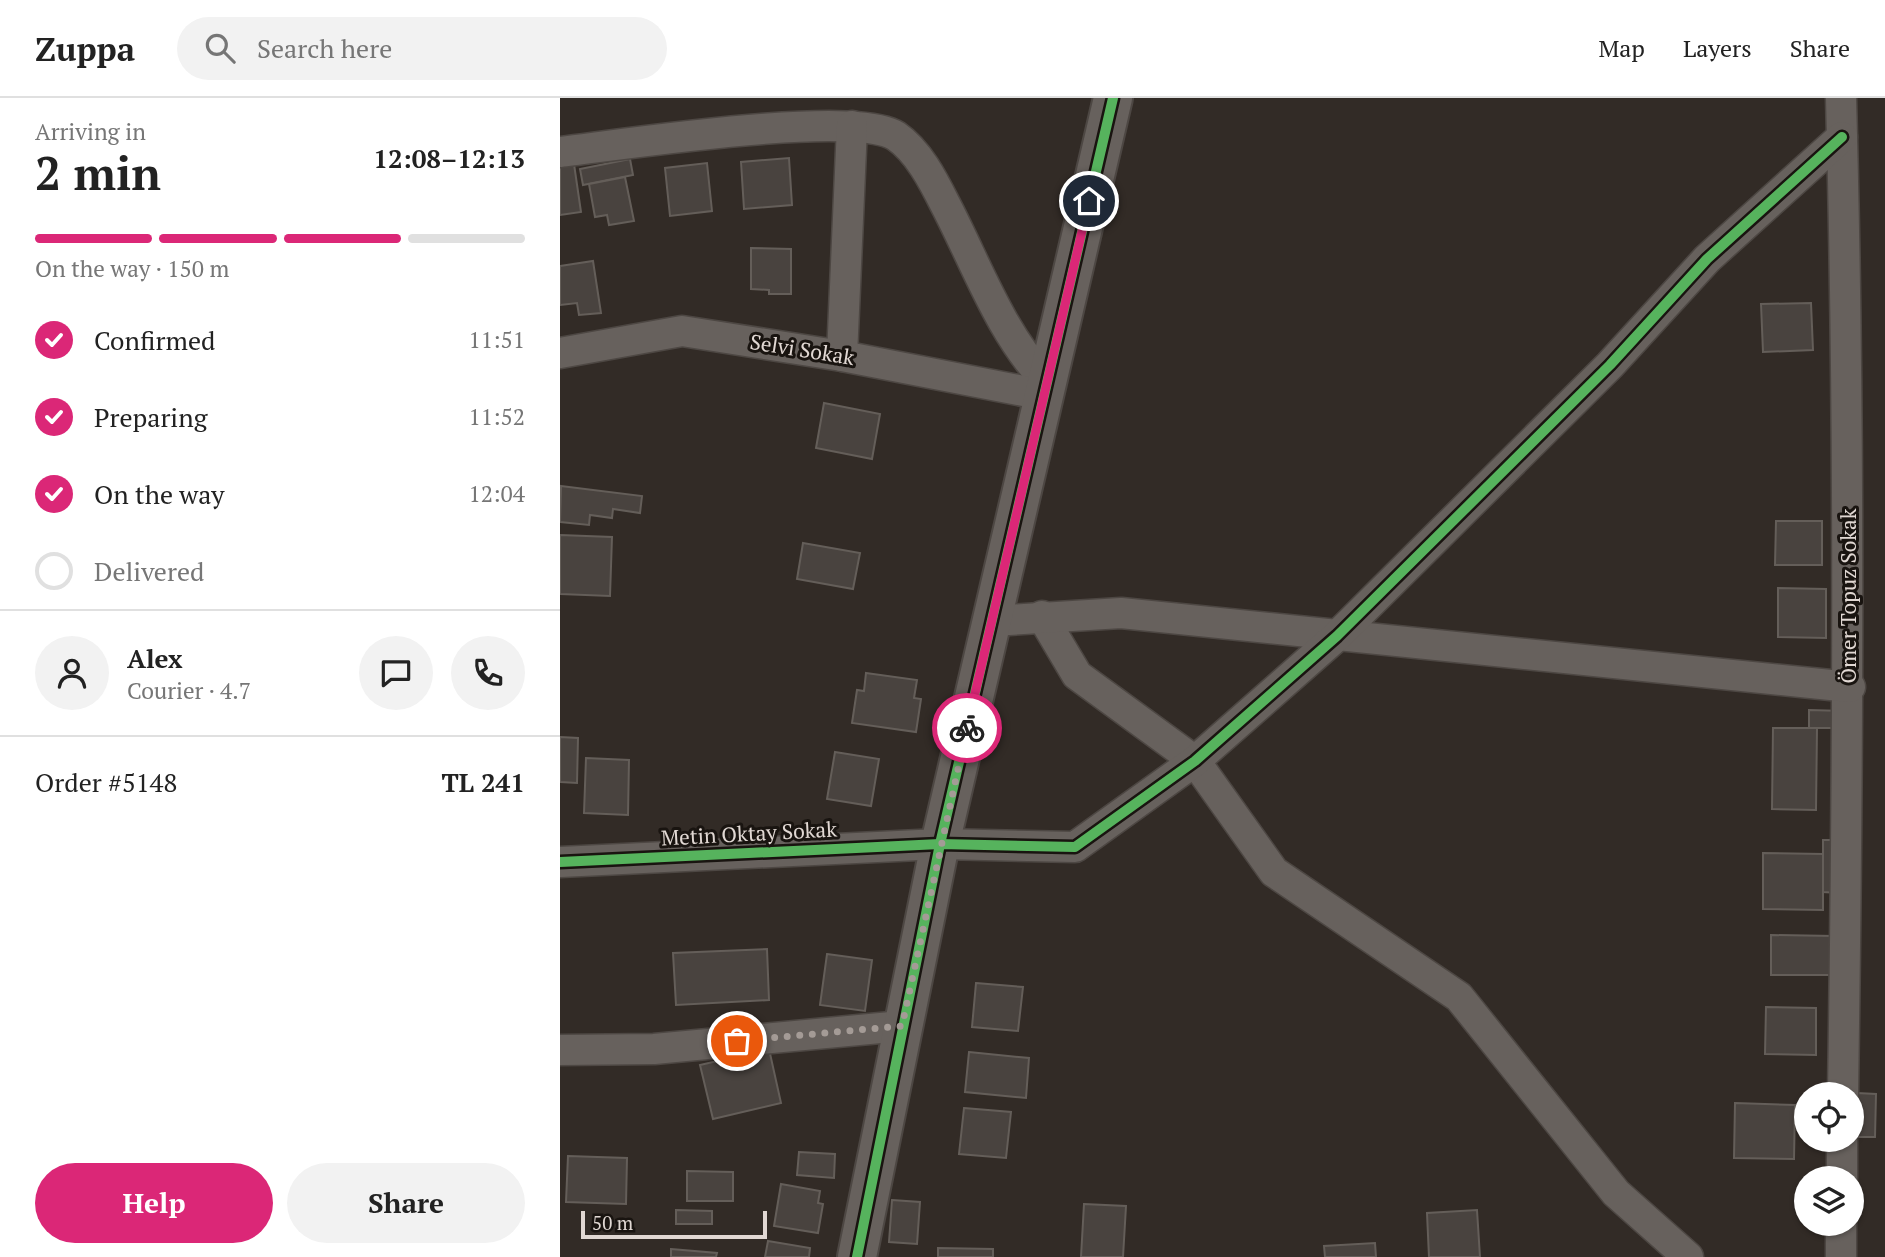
<!DOCTYPE html>
<html lang="en">
<head>
<meta charset="utf-8">
<style>
  body { margin:0; font-family:"PT Serif",serif; background:#f2f2f2; color:#222; height:100vh; display:flex; flex-direction:column; font-size:26px; white-space:nowrap }
  * { box-sizing:border-box; margin:0 }
  p { font-size:23px; color:#767676 }
  .icon { flex:none; width:38px; height:38px; fill:none; stroke:currentColor; stroke-width:2; stroke-linecap:round; stroke-linejoin:round }
  .map { position:relative; flex:1; overflow:hidden }
  .sheet { display:flex; flex-direction:column; background:#fff; width:560px }
  .sheet>* { flex:none }
  .tools { position:absolute; left:1234px; top:984px; display:grid; gap:14px }
  .tools a { display:grid; place-items:center; width:70px; height:70px; border-radius:50%; background:#fff; box-shadow:0 2px 5px #0004; font-size:35px }
  .scale { position:absolute; left:21px; bottom:18px; width:186px; box-sizing:border-box; padding-left:7px; border:4px solid #e1d8d3; border-top:0; font-size:19px; line-height:24px; white-space:nowrap; color:#e1d8d3; -webkit-text-stroke:5px #191410; paint-order:stroke }
  .pin { position:absolute; display:grid; place-items:center; width:60px; height:60px; color:#fff; margin:-30px; border:4px solid #fff; border-radius:50%; box-shadow:0 2px 7px #0007 }
  .courier { position:absolute; display:grid; place-items:center; width:70px; height:70px; margin:-35px; border:5px solid #db2777; border-radius:50%; background:#fff; color:#222; box-shadow:0 2px 9px #0007 }
  .overview em { font-style:normal; font-weight:700 }
  .overview div { display:flex; flex-direction:column-reverse }
  .overview { display:flex; align-items:center; justify-content:space-between; height:119px; padding:0 35px }
  h1 { font-size:46px; font-weight:700; line-height:52px }
  .bar { display:grid; grid-template-columns:repeat(4,1fr); gap:10px 7px; align-content:center; height:84px; padding:0 35px }
  .bar i { height:9px; border-radius:5px; background:#e0e0e0 }
  .bar .on { background:#db2777 }
  .bar p { grid-column:span 4 }
  .line { display:flex; align-items:center; gap:18px; padding:0 35px; border-top:2px solid #e0e0e0 }
  .line div { flex:1 }
  .round { display:grid; place-items:center; flex:none; width:74px; height:74px; border-radius:37px; background:#f2f2f2 }
  ol { padding:0 35px; list-style:none }
  li { display:flex; align-items:center; gap:21px; height:77px }
  li p { margin-inline-start:auto }
  li .icon { padding:7px; border-radius:50%; background:#db2777; color:#fff; stroke-width:4 }
  li:last-child { color:#767676 }
  li i { width:38px; height:38px; border:4px solid #e0e0e0; border-radius:50% }
  .action { display:flex; gap:14px; margin-top:auto; padding:14px 35px }
  .action a { flex:1; height:80px; border-radius:42px; background:#db2777; color:#fff; font-size:28px; font-weight:700; line-height:80px; text-align:center }
  .action a+a { background:#f2f2f2; color:#222 }
  header { display:flex; align-items:center; gap:42px; box-sizing:border-box; height:98px; padding:0 35px; background:#fff; border-bottom:2px solid #e0e0e0 }
  header strong { font-size:33px }
  nav { display:flex; gap:38px; margin-inline-start:auto; font-size:24px }
  .search { width:490px; height:63px; background:#f2f2f2; display:flex; align-items:center; gap:18px; box-sizing:border-box; padding:0 24px; border-radius:38px; color:#767676; font-size:26px }
  main { display:flex; flex:1; min-height:0 }
  .map>svg:first-child { display:block }
</style>
</head>
<body>
<header>
<strong>Zuppa</strong>
<div class="search"><svg class="icon" aria-label="search" viewBox="0 0 24 24"><circle cx="10" cy="10" r="6"/><path d="M15 15l6 6"/></svg>Search here</div>
<nav><a>Map</a><a>Layers</a><a>Share</a></nav>
</header>
<main>
<section class="sheet">
<div class="overview"><div><h1>2 min</h1><p>Arriving in</p></div><em>12:08–12:13</em></div>
<div class="bar"><i class="on"></i><i class="on"></i><i class="on"></i><i></i><p>On the way · 150 m</p></div>
<ol>
<li><svg class="icon" aria-label="check" viewBox="0 0 24 24"><path d="M5 12l5 5 9-10"/></svg>Confirmed<p>11:51</p></li>
<li><svg class="icon" aria-label="check" viewBox="0 0 24 24"><path d="M5 12l5 5 9-10"/></svg>Preparing<p>11:52</p></li>
<li><svg class="icon" aria-label="check" viewBox="0 0 24 24"><path d="M5 12l5 5 9-10"/></svg>On the way<p>12:04</p></li>
<li><i></i>Delivered</li>
</ol>
<div class="line" style="height:126px"><a class="round"><svg class="icon" aria-label="person" viewBox="0 0 24 24"><circle cx="12" cy="8" r="4"/><path d="M4 21q1-7 8-7t8 7"/></svg></a><div><b>Alex</b><p>Courier · 4.7</p></div><a class="round"><svg class="icon" aria-label="chat" viewBox="0 0 24 24"><path d="M4 5h16v11H9l-5 4z"/></svg></a><a class="round"><svg class="icon" aria-label="phone" viewBox="0 0 24 24"><path d="M5 4h4l2 5-3 2q2 4 5 5l2-3 5 2v4C11 20 4 13 5 4z"/></svg></a></div>
<div class="line" style="height:91px"><div>Order #5148</div><b>TL 241</b></div>
<div class="action"><a>Help</a><a>Share</a></div>
</section>
<div class="map">
<svg width="1325" height="1159" viewBox="0 0 1325 1159">
  <rect width="100%" height="100%" fill="#322b26"/>
  <g fill="#49433f" stroke="#645e59" stroke-width="2">
    <path d="M229 60 232 107 184 111 181 64Z"/>
    <path d="M70 61 73 77 23 87 20 71Z"/>
    <path d="M147 65 152 113 110 118 105 70Z"/>
    <path d="M14 66 21 114 0 117V68Z"/>
    <path d="M65 79 74 123 49 127 47 117 35 119 29 86Z"/>
    <path d="M191 150 231 151V196H209V192L191 191Z"/>
    <path d="M33 163 41 215 19 217 17 205 0 207V168Z"/>
    <path d="M1251 205 1253 252 1203 254 1201 206Z"/>
    <path d="M264 305 320 316 312 361 256 350Z"/>
    <path d="M1 388 82 398 80 415 53 411 52 420 30 417 29 427 0 424Z"/>
    <path d="M1216 423H1262V467H1215Z"/>
    <path d="M0 437 52 439 50 498 0 496Z"/>
    <path d="M243 445 300 455 293 491 237 481Z"/>
    <path d="M1218 490 1266 491V540L1218 539Z"/>
    <path d="M306 575 357 582 354 600 361 601 356 634 292 625 297 592 304 593Z"/>
    <path d="M1249 612 1284 613V630H1249Z"/>
    <path d="M1213 630H1257L1256 712 1212 711Z"/>
    <path d="M0 639 18 640 17 685 0 684Z"/>
    <path d="M275 654 319 661 311 708 267 701Z"/>
    <path d="M26 660 69 662 68 717 24 715Z"/>
    <path d="M1263 742H1279V795L1263 794Z"/>
    <path d="M1203 755 1263 756V812L1203 811Z"/>
    <path d="M1211 837 1274 838 1273 877H1211Z"/>
    <path d="M207 851 209 902 116 907 113 855Z"/>
    <path d="M267 856 312 862 305 913 260 907Z"/>
    <path d="M416 885 463 889 458 933 412 929Z"/>
    <path d="M1206 909 1256 910V957L1205 956Z"/>
    <path d="M209 951 221 1005 153 1021 140 967Z"/>
    <path d="M409 954 469 960 466 1000 405 994Z"/>
    <path d="M1297 995 1316 996 1315 1039H1296Z"/>
    <path d="M1175 1005 1235 1007 1234 1061 1174 1060Z"/>
    <path d="M404 1010 451 1014 446 1060 399 1056Z"/>
    <path d="M239 1054 275 1056 274 1080 237 1077Z"/>
    <path d="M8 1058 67 1060 66 1106 6 1104Z"/>
    <path d="M127 1073 173 1074V1103H127Z"/>
    <path d="M221 1086 260 1093 258 1105 263 1106 258 1135 214 1128Z"/>
    <path d="M332 1102 360 1104 357 1146 329 1144Z"/>
    <path d="M524 1106 566 1108 563 1159H521Z"/>
    <path d="M116 1112 152 1113V1126H116Z"/>
    <path d="M917 1112 920 1159H869L867 1115Z"/>
    <path d="M208 1143 250 1150 249 1159H205Z"/>
    <path d="M815 1145 816 1159H765L764 1148Z"/>
    <path d="M378 1150 433 1151V1159H378Z"/>
    <path d="M111 1151 157 1155 156 1159H111Z"/>
  </g>
  <g fill="none" stroke-linecap="round" stroke-linejoin="round">
    <defs>
      <g id="street">
        <path d="M1281 0C1290 332 1288 664 1283 996"/>
        <path d="M0 54C60 47 295 11 336 38 358 53 373 82 385 106 417 167 439 233 487 284"/>
        <path d="M0 255 122 233 282 258 484 297"/>
        <path d="M282 258 292 28"/>
        <path d="M482 518 517 577 635 663 714 774 899 899 1056 1095 1128 1159"/>
        <path d="M432 523 561 515 1290 589"/>
        <path d="M0 764 380 746 515 749 635 663 777 538 1050 267 1147 161 1282 39"/>
        <path d="M0 952 94 951 342 928"/>
        <path d="M1282 1080V1041"/>
        <path d="M1281 1159V1125"/>
      </g>
      <path id="secondary" d="M297 1159 380 746 553 0"/>
    </defs>
    <use href="#street" stroke="#4d4743" stroke-width="33"/>
    <use href="#secondary" stroke="#4d4743" stroke-width="42"/>
    <use href="#street" stroke="#67615d" stroke-width="30"/>
    <use href="#secondary" stroke="#67615d" stroke-width="38"/>
    <defs>
      <g id="cycleway">
        <path d="M0 764 380 746 515 749 635 663 777 538 1050 267 1147 161 1282 39"/>
        <path d="M297 1159 380 746 553 0"/>
      </g>
    </defs>
    <use href="#cycleway" stroke="#191410" stroke-width="15"/>
    <use href="#cycleway" stroke="#56b35d" stroke-width="10"/>
  </g>
  <g fill="none" stroke-linecap="round" stroke-linejoin="round">
    <path stroke="#a49b96" stroke-width="7" stroke-dasharray="0 12.6" d="M177 943 342 928 407 630"/>
    <path stroke="#db2777" stroke-width="9" d="M407 630 529 103"/>
  </g>
  <g text-anchor="middle" stroke-width="6" stroke-linejoin="round" paint-order="stroke">
    <g font-size="21" fill="#e1d8d3" stroke="#191410">
      <text transform="translate(242 252) rotate(9)" y="7">Selvi Sokak</text>
      <text transform="translate(1289 498) rotate(-90)" y="7">Ömer Topuz Sokak</text>
      <text transform="translate(189 736) rotate(-3)" y="7">Metin Oktay Sokak</text>
    </g>
  </g>
</svg>
<div class="tools">
<a><svg class="icon" aria-label="locate" viewBox="0 0 24 24"><circle cx="12" cy="12" r="6"/><path d="M12 2v4M12 18v4M2 12h4M18 12h4"/></svg></a>
<a><svg class="icon" aria-label="layers" viewBox="0 0 24 24"><path d="M12 4l9 5-9 5-9-5zM3 14l9 5 9-5"/></svg></a>
</div>
<div class="scale">50 m</div>
<div class="pin" style="left:177px;top:943px;background:#ea580c"><svg class="icon" aria-label="bag" viewBox="0 0 24 24"><path d="M5 8h14l-1 12H6zM9 8a3 3 0 0 1 6 0"/></svg></div>
<div class="pin" style="left:529px;top:103px;background:#1f2937"><svg class="icon" aria-label="home" viewBox="0 0 24 24"><path d="M3 11l9-7 9 7M6 9v11h12V9"/></svg></div>
<div class="courier" style="left:407px;top:630px"><svg class="icon" aria-label="bike" viewBox="0 0 24 24"><circle cx="6" cy="16" r="4"/><circle cx="18" cy="16" r="4"/><path d="M6 16l4-8h5l3 8M10 8l3 8H6M13 5h3"/></svg></div>
</div>
</main>
</body>
</html>
